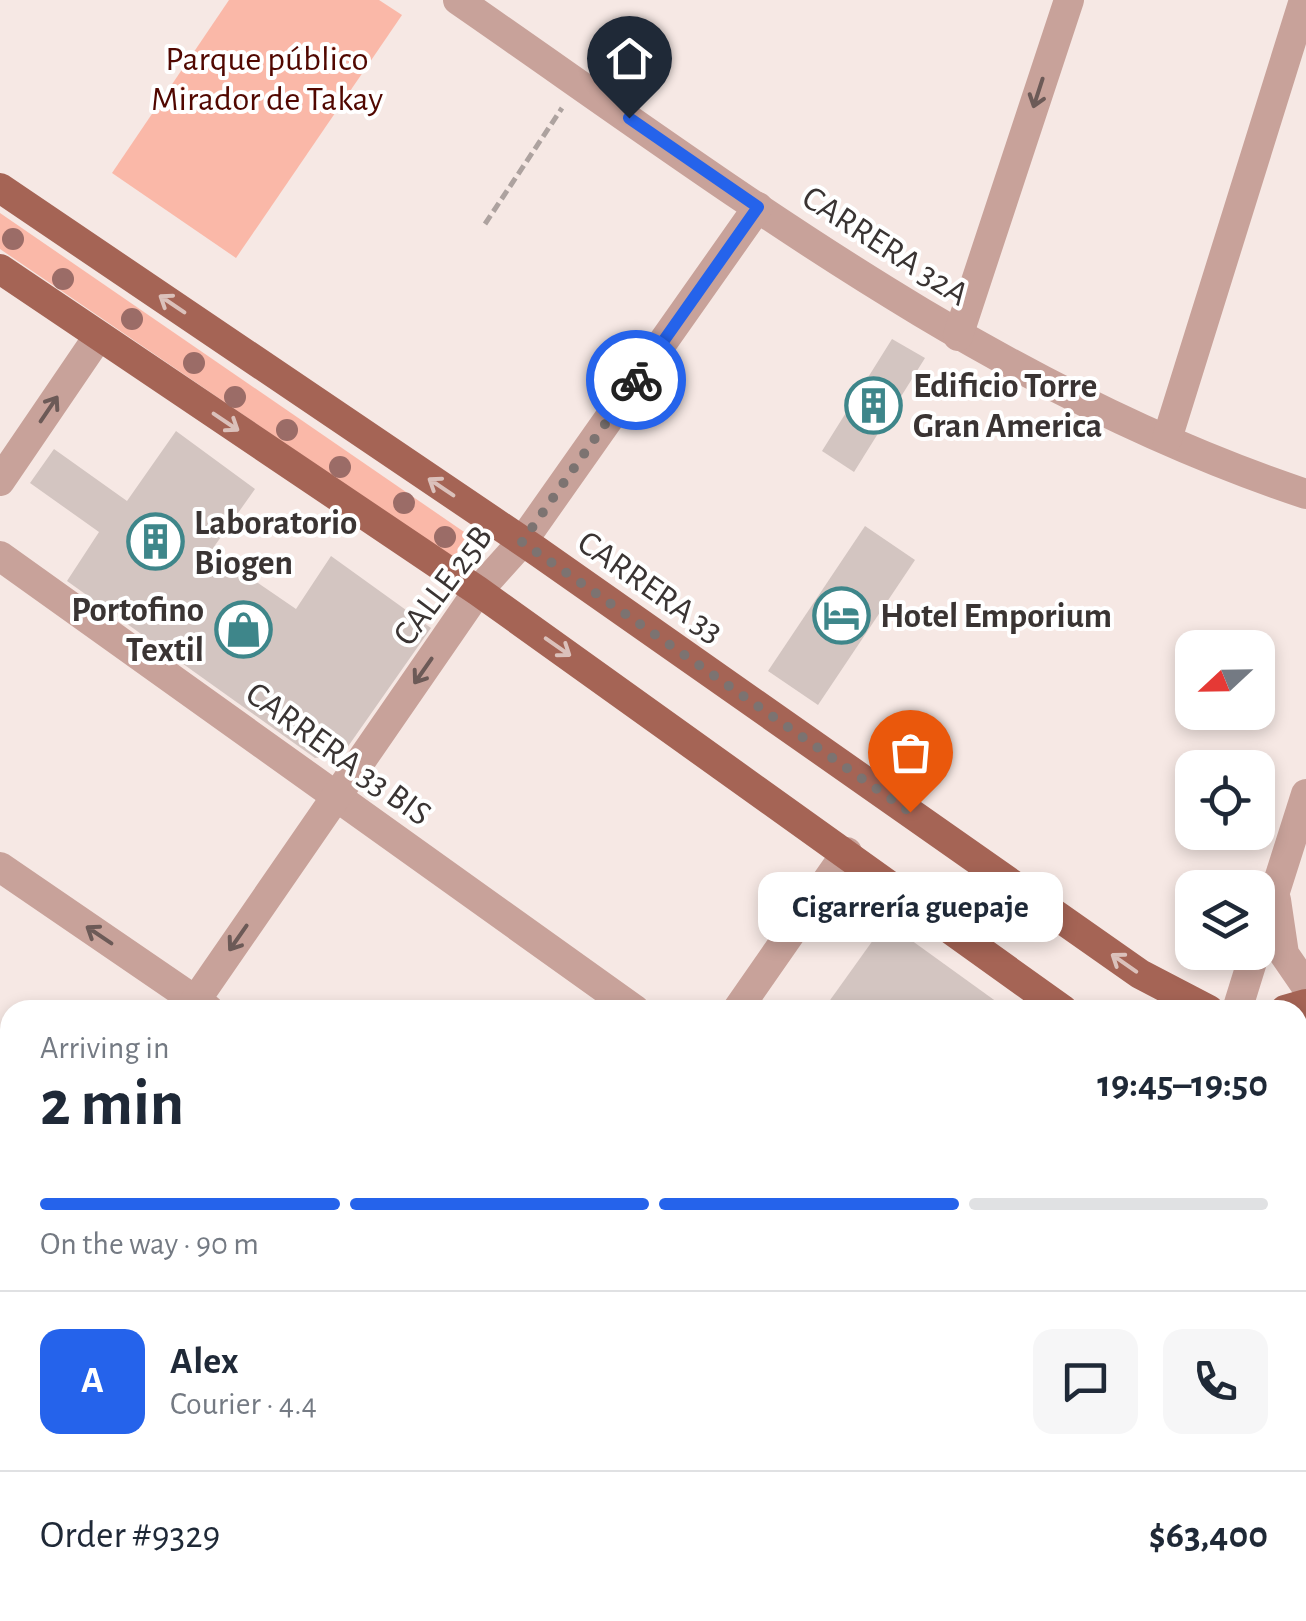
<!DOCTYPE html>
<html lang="en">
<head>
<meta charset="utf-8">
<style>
  body { margin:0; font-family:"Alegreya Sans",sans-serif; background:#f6f6f7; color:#1f2937; height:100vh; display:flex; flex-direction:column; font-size:38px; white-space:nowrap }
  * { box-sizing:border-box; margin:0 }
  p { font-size:32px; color:#747a83 }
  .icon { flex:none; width:55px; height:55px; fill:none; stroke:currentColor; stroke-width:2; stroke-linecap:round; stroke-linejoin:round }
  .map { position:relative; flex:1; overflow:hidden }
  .details { position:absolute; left:0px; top:1000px; width:1308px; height:622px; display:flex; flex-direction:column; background:#fff; border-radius:30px 30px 0 0; box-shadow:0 5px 15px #0003 }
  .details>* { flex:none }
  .needle { width:65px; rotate:248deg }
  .tools { position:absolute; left:1175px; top:630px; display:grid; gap:20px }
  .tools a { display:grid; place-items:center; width:100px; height:100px; border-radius:20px; background:#fff; box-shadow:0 5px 15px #0003; font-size:50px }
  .pin { position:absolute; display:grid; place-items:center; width:85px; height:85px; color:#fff; margin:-102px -42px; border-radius:50% 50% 50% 0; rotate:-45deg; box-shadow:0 0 10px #0007 }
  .pin .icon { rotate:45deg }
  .courier { position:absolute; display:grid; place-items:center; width:100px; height:100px; margin:-50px; border:8px solid #2563eb; border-radius:50%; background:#fff; color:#222; box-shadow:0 2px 12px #0007 }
  .bubble { position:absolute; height:70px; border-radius:20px; background:#fff; box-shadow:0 5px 15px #0003; font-size:32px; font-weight:700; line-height:70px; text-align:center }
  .summary em { font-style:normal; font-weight:700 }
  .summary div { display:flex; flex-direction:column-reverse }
  .summary { display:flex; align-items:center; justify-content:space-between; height:170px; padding:0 40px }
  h1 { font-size:65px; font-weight:700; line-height:75px }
  .bar { display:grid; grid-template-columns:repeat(4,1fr); gap:15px 10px; align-content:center; height:120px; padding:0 40px }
  .bar i { height:12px; border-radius:8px; background:#e0e1e3 }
  .bar .on { background:#2563eb }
  .bar p { grid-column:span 4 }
  .line { display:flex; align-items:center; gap:25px; padding:0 40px; border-top:2px solid #e0e1e3 }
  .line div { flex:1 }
  .round { display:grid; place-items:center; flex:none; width:105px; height:105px; border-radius:20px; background:#f6f6f7 }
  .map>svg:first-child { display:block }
</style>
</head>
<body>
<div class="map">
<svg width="1306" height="1621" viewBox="0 0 1306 1621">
  <rect width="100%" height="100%" fill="#f6e8e4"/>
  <g fill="#fab8a8">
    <path d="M229 0H379L402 15 236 258 112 173Z"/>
    <path d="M0 213 470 536 453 558 0 249Z"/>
  </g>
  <g fill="#d3c5c1">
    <path d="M892 339 925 358 854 472 822 451Z"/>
    <path d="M176 431 255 489 211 551 296 609 331 556 431 628 342 755 315 758 67 581 99 532 30 483 54 449 127 501Z"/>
    <path d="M865 526 915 560 818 705 768 671Z"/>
    <path d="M886 922 1008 1010H823Z"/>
    <path d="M1087 1612H1128L1121 1621H1081Z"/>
  </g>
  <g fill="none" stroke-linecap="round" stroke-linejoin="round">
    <path stroke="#ada29f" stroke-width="5" stroke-dasharray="10 5" stroke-linecap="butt" d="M485 224 562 108"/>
    <g stroke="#c8a29a" stroke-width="30">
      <path d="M458 0C727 186 992 390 1306 494"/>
      <path d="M958 336 1069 0"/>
      <path d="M1167 439 1304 0"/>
      <path d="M0 481 98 337"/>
      <path d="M0 556 635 1010"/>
      <path d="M0 867 209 1010"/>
      <path d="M1276 900 1284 954 1306 986"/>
      <path d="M1258 945 1306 794"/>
      <path d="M189 1010 478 591 522 542 758 207"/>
      <path d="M737 1010 847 852"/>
      <path d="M1237 1010 1255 952"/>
      <path d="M0 1177 10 1184"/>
      <path d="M0 1285 10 1270"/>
      <path d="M0 1477 10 1484"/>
      <path d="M200 1612 213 1621"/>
      <path d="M634 1612 646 1621"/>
      <path d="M313 1621 319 1612"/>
      <path d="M863 1621 869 1612"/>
    </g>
    <g stroke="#a56455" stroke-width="30">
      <path d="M0 188 537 551 1140 974 1209 1010"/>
      <path d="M0 269 478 591 1063 1010"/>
      <path d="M1285 1010 1306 1004"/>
      <path d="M1298 1076 1306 1073"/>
    </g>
  </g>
  <g fill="#9b6c67">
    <circle cx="13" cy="239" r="11"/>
    <circle cx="63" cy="279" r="11"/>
    <circle cx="132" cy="319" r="11"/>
    <circle cx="194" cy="363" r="11"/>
    <circle cx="235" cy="397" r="11"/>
    <circle cx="287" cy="430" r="11"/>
    <circle cx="340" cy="467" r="11"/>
    <circle cx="404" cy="503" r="11"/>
    <circle cx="445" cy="537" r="11"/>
  </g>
  <defs><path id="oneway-shaft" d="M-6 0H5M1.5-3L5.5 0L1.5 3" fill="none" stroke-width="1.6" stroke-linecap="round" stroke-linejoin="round" transform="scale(2.5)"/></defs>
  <g stroke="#6c5a57">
    <use href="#oneway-shaft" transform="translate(1038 93) rotate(108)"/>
    <use href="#oneway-shaft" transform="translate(49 409) rotate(-56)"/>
    <use href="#oneway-shaft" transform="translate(423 671) rotate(125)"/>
    <use href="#oneway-shaft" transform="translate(99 935) rotate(-146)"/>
    <use href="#oneway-shaft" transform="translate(238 938) rotate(125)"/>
  </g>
  <g stroke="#dbc1bb">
    <use href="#oneway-shaft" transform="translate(172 304) rotate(-146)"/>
    <use href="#oneway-shaft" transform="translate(226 422) rotate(34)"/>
    <use href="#oneway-shaft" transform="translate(441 487) rotate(-146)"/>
    <use href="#oneway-shaft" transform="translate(558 647) rotate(35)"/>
    <use href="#oneway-shaft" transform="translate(1124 963) rotate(-145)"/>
  </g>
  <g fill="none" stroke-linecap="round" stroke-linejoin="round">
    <path stroke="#7c7371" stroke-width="10" stroke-dasharray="0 18" d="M636 380 522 542 910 812"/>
    <path stroke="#2563eb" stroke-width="12" d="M629 118 758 207 636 380"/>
  </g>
  <defs>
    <symbol id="building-ring" viewBox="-11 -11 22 22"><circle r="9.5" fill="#fff" stroke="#3e868a" stroke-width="1.5"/><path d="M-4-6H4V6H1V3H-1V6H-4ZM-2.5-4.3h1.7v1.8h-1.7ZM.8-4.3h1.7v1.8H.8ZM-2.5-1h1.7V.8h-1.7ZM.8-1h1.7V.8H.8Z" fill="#3e868a"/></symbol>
    <symbol id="hotel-ring" viewBox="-11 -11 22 22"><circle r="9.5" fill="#fff" stroke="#3e868a" stroke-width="1.5"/><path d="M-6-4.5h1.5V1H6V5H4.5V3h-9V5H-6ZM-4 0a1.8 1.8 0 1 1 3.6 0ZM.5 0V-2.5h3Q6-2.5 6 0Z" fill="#3e868a"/></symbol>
    <symbol id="shop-ring" viewBox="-11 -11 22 22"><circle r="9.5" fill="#fff" stroke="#3e868a" stroke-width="1.5"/><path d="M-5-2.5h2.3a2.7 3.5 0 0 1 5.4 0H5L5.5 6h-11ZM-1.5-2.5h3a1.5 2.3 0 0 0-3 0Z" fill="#3e868a"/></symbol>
  </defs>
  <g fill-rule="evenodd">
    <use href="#building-ring" x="842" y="374" width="63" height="63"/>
    <use href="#building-ring" x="124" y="510" width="63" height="63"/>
    <use href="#hotel-ring" x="810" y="584" width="63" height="63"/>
    <use href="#shop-ring" x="212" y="598" width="63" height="63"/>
  </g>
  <g text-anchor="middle" stroke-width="8" stroke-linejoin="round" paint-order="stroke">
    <g font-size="35" fill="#510700" stroke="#fff">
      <text x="267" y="70">Parque público<tspan x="267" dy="40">Mirador de Takay</tspan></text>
    </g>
    <g font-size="35" fill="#3a3433" stroke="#fff">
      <text transform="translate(886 245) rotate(33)" y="12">CARRERA 32A</text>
      <text transform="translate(442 585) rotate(-53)" y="12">CALLE 25B</text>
      <text transform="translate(651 586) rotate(35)" y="12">CARRERA 33</text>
      <text transform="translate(339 753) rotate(36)" y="12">CARRERA 33 BIS</text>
    </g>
    <g font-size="35" font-weight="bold" fill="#3a3433" stroke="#fff" text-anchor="start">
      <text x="913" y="397">Edificio Torre<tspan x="913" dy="40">Gran America</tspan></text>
      <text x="194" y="534">Laboratorio<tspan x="194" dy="40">Biogen</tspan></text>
      <text x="204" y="621" text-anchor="end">Portofino<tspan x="204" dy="40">Textil</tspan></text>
      <text x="880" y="627">Hotel Emporium</text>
    </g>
  </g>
</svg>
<div class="tools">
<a><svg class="needle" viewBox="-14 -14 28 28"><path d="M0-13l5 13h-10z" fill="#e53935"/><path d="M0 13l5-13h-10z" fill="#747a83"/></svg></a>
<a><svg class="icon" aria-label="locate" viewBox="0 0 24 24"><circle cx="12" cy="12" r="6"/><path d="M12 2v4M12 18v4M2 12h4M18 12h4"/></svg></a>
<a><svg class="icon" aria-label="layers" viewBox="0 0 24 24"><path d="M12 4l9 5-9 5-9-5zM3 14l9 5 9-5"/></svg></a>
</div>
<div class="pin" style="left:910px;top:812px;background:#ea580c"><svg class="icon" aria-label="bag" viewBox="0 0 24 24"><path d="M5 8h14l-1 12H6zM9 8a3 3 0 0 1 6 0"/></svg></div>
<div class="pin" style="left:629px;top:118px;background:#1f2937"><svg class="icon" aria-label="home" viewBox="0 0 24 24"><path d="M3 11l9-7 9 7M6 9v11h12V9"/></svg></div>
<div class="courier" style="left:636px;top:380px"><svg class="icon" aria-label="bike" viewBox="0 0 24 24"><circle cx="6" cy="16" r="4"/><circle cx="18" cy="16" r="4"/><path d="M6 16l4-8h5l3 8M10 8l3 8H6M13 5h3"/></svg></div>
<div class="bubble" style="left:758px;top:872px;width:305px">Cigarrería guepaje</div>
<section class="details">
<div class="summary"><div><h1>2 min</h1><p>Arriving in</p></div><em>19:45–19:50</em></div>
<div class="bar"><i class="on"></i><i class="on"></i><i class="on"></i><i></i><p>On the way · 90 m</p></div>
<div class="line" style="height:180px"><b class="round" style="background:#2563eb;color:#fff">A</b><div><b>Alex</b><p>Courier · 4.4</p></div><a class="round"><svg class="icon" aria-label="chat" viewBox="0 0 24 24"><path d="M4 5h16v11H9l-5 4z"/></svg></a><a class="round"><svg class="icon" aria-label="phone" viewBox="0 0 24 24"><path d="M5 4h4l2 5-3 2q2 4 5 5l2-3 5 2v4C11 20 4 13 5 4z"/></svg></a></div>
<div class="line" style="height:130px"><div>Order #9329</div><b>$63,400</b></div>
</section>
</div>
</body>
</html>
